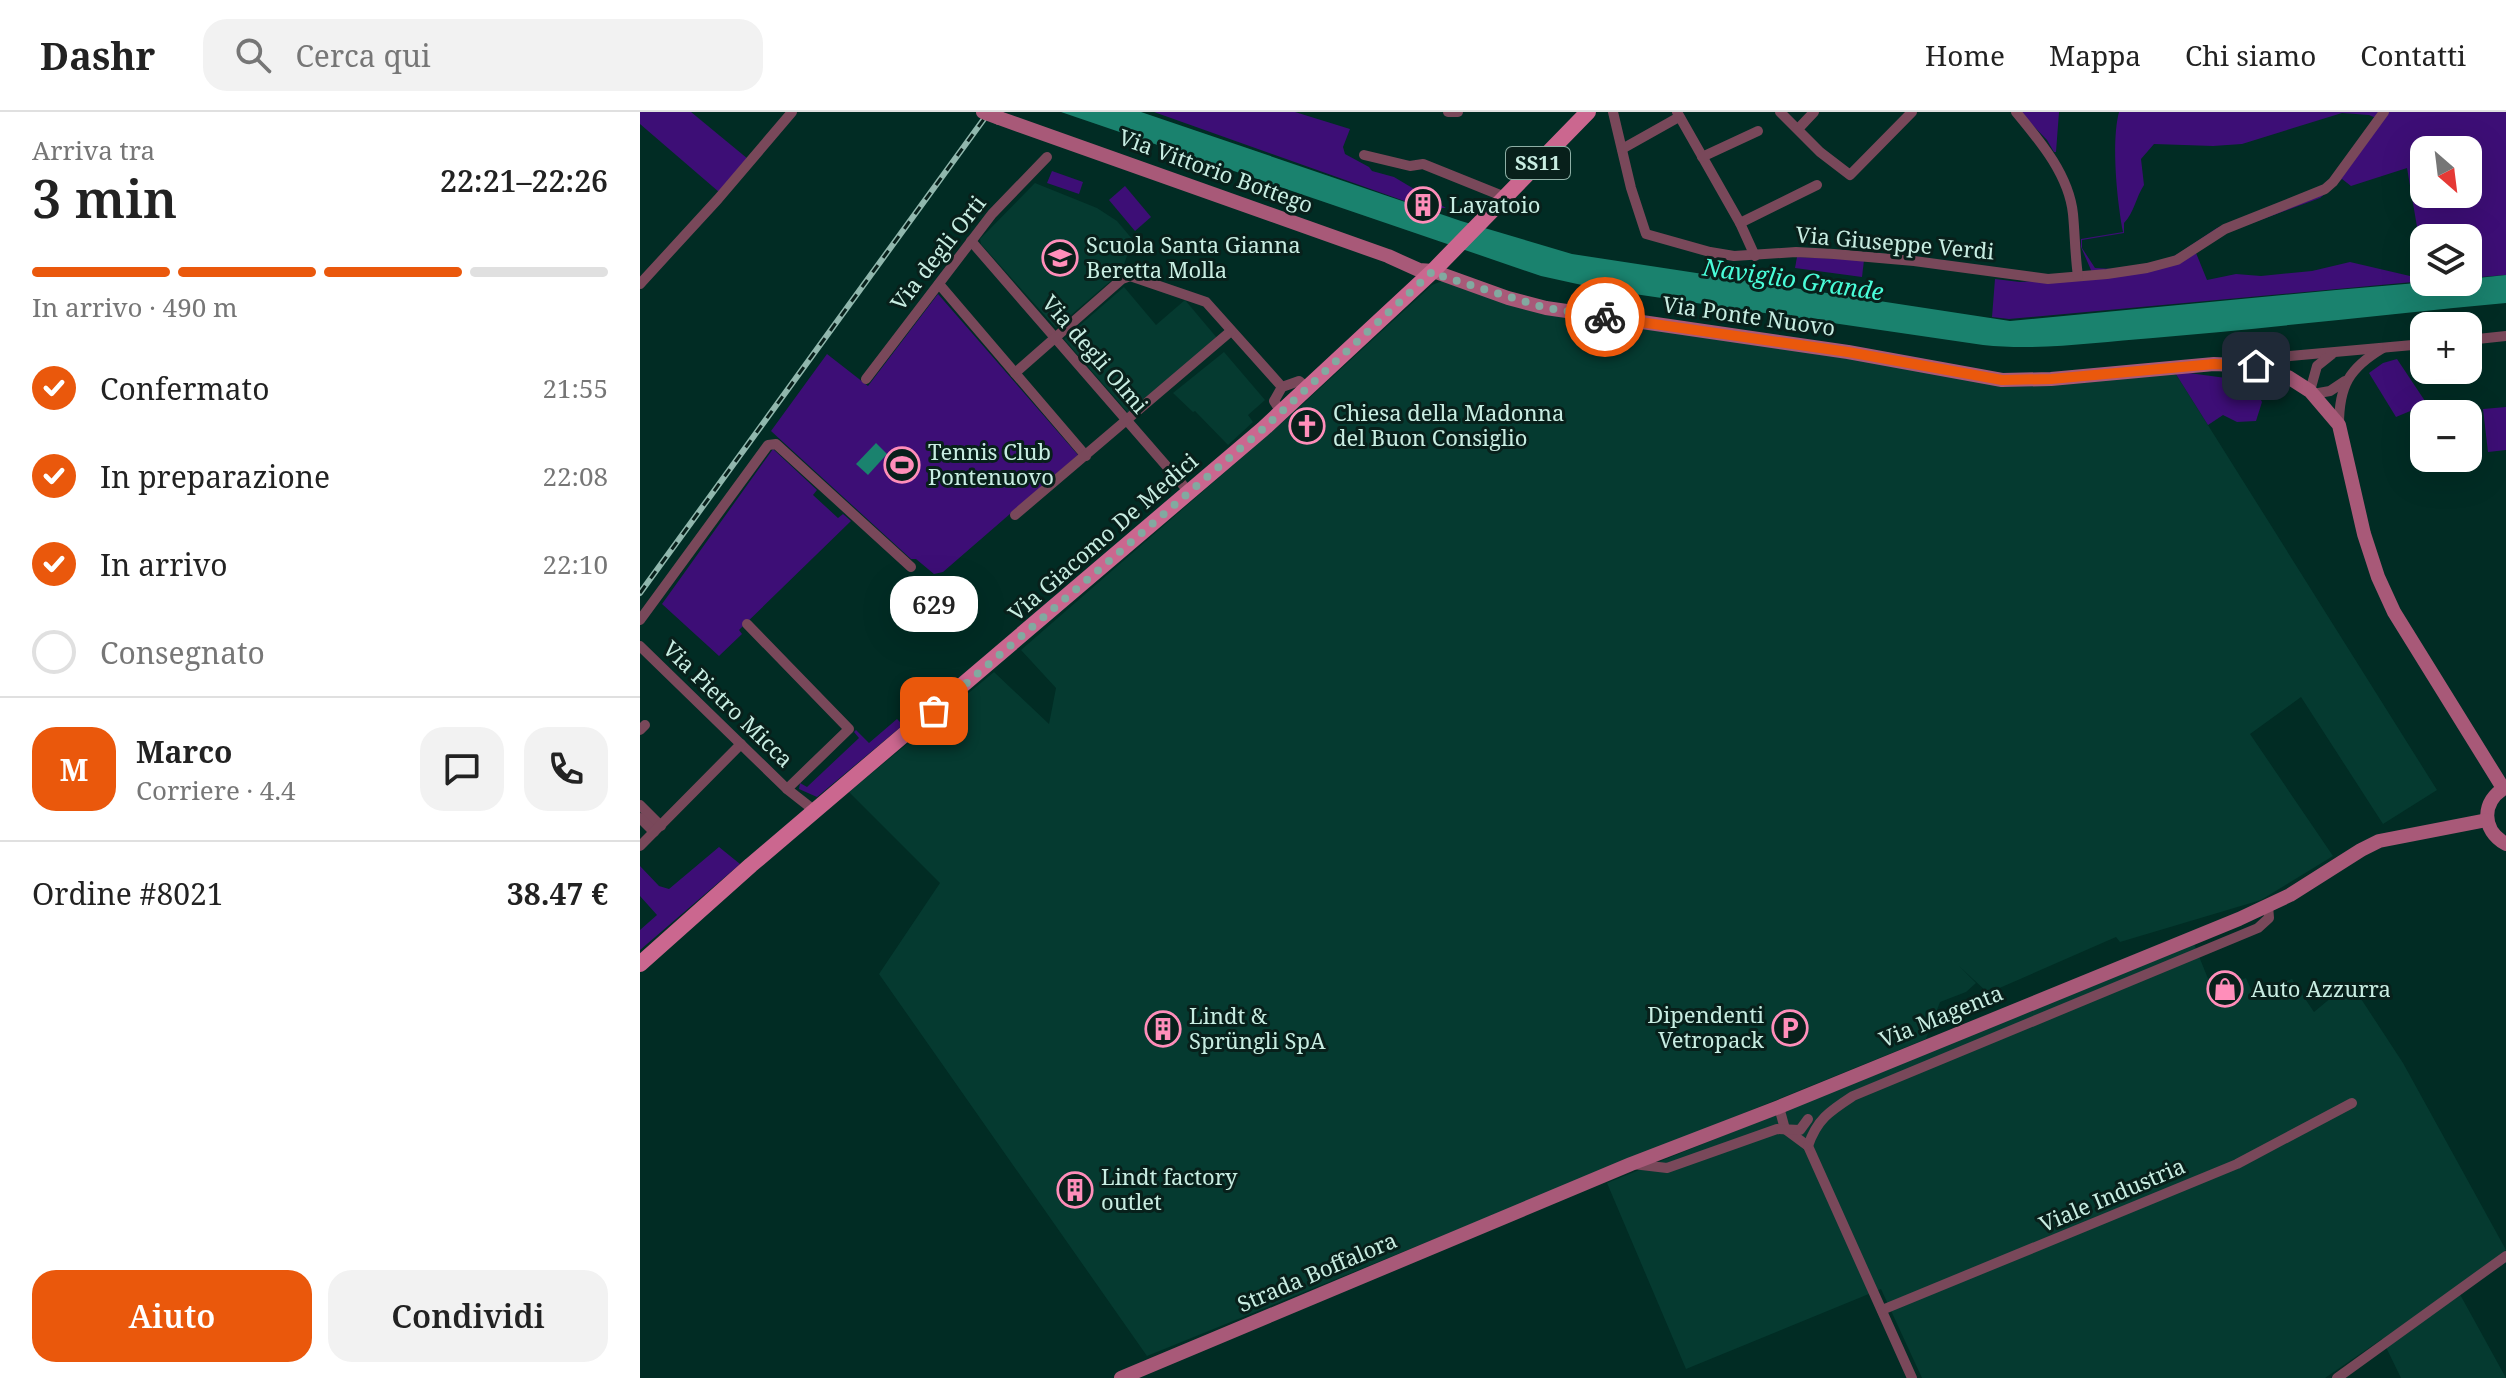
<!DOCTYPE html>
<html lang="it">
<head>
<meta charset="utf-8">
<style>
  body { margin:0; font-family:"Noto Serif",serif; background:#f2f2f2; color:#222; height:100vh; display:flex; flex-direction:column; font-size:30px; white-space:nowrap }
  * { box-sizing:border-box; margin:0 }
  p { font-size:26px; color:#767676 }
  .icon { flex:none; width:44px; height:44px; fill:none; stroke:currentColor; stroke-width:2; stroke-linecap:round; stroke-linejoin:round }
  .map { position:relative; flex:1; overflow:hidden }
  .drawer { display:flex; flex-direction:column; background:#fff; width:640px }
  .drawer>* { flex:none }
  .needle { width:52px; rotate:152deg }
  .controls { position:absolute; left:1770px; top:24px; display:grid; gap:16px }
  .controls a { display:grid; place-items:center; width:72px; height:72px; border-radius:16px; background:#fff; box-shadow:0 8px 32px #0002; font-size:40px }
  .pin { position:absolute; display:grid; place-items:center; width:68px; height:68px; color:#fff; margin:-34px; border-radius:16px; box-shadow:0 4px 12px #0006 }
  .courier { position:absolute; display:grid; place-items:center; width:80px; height:80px; margin:-40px; border:6px solid #ea580c; border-radius:50%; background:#fff; color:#222; box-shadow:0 2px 10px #0007 }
  .bubble { position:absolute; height:56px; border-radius:24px; background:#fff; box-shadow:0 8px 32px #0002; font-size:26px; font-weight:600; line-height:56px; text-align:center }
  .overview em { font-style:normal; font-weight:600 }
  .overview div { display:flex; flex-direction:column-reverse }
  .overview { display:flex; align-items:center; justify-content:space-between; height:136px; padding:0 32px }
  h1 { font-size:52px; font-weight:600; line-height:60px }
  .bar { display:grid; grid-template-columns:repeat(4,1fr); gap:12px 8px; align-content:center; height:96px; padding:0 32px }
  .bar i { height:10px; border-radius:6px; background:#e0e0e0 }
  .bar .current { background:#ea580c }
  .bar p { grid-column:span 4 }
  .line { display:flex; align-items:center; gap:20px; padding:0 32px; border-top:2px solid #e0e0e0 }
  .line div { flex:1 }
  .round { display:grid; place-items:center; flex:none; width:84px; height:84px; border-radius:24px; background:#f2f2f2 }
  ol { padding:0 32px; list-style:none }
  li { display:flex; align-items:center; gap:24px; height:88px }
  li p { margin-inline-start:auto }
  li .icon { padding:8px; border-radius:50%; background:#ea580c; color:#fff; stroke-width:4 }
  li:last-child { color:#767676 }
  li i { width:44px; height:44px; border:4px solid #e0e0e0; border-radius:50% }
  .cta { display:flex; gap:16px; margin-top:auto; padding:16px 32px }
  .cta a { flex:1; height:92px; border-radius:24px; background:#ea580c; color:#fff; font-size:32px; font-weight:600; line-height:92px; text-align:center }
  .cta a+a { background:#f2f2f2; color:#222 }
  header { display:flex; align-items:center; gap:48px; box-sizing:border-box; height:112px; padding:0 40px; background:#fff; border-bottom:2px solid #e0e0e0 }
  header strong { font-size:38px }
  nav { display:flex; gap:44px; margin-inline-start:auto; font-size:28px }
  .search { width:560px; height:72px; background:#f2f2f2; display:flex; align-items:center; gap:20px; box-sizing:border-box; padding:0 28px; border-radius:24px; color:#767676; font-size:30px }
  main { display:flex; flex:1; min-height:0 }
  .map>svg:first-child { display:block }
</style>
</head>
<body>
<header>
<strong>Dashr</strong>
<div class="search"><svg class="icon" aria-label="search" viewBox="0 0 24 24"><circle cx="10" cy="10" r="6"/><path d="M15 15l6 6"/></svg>Cerca qui</div>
<nav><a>Home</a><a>Mappa</a><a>Chi siamo</a><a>Contatti</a></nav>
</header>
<main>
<section class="drawer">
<div class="overview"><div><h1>3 min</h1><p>Arriva tra</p></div><em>22:21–22:26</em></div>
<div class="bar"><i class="current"></i><i class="current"></i><i class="current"></i><i></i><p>In arrivo · 490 m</p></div>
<ol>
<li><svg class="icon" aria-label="check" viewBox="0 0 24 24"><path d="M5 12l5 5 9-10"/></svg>Confermato<p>21:55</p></li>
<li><svg class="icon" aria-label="check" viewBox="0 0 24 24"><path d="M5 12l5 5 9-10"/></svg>In preparazione<p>22:08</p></li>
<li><svg class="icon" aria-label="check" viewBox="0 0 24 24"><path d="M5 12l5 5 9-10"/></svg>In arrivo<p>22:10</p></li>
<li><i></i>Consegnato</li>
</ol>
<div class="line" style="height:144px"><b class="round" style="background:#ea580c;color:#fff">M</b><div><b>Marco</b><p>Corriere · 4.4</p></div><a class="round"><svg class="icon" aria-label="chat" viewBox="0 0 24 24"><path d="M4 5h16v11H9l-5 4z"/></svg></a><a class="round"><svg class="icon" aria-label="phone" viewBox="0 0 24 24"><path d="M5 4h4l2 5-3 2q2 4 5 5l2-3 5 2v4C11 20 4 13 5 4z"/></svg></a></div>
<div class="line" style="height:104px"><div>Ordine #8021</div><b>38.47 €</b></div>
<div class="cta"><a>Aiuto</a><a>Condividi</a></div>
</section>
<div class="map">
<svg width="1866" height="1266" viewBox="0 0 1866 1266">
  <rect width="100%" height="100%" fill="#012c24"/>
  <g fill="#053a30">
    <path d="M395 71 457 96 477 109 493 128 481 160 416 216 341 132 340 127Z"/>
    <path d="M802 169 905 201 967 217 968 211 1038 219 1308 262 1534 259 1797 678 1743 712 1661 585 1610 622 1693 744 1621 788 1480 830 1476 825 1348 881 1319 854 1336 871 1326 880 1300 890 1286 927 507 1244 239 862 300 771 209 680 354 560 409 612 416 576 381 538 653 301 792 173Z"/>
    <path d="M484 175 516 213 545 188 577 226 489 302 424 227Z"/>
    <path d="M584 240 625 288 608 303 613 310 588 333 555 299 553 300 533 281Z"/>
    <path d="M1554 832 1573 879 1606 866 1613 882 1652 867 1674 900 1710 870 1763 951 1866 1138 1817 1177 1866 1266H1761L1742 1227 1685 1266H1282L1241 1177 1046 1257 967 1071Z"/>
  </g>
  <g fill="#3d0e76" fill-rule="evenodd">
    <path d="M0 0H51L108 47 79 80 0 12Z"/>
    <path d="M514 0H655L710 17 703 35 705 42 729 55 732 59 754 65 806 96H795L772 87 770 91Z"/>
    <path d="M1380 0H1419L1416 40H1414L1407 28Z"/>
    <path d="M1479 0H1866V163L1828 166V126H1784V156L1767 56 1711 74 1702 67 1680 86 1585 121 1556 141 1567 168 1596 162 1621 164 1672 159 1710 150 1770 164 1784 162V169L1369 207 1352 205 1355 167 1380 170 1454 165 1441 135V127L1483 120C1477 89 1471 30 1479 0ZM1702 1 1729 3 1736 6 1694 64 1681 75 1577 116 1538 142 1523 149 1473 157 1455 156 1442 136V128L1484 121V111C1494 101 1496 85 1504 73L1501 47 1514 32 1573 34 1602 32ZM1784 38H1828V82H1784Z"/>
    <path d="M412 59 443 70 439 82 407 71Z"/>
    <path d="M485 74 511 105 495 119 469 88Z"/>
    <path d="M1157 145 1224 148 1222 165 1155 156Z"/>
    <path d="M298 182 438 343 303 460 294 462 276 447H271L131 319 187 242 228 274Z"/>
    <path d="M1757 247 1787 292 1756 305 1729 261 1743 251Z"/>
    <path d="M1534 259 1586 266 1609 265 1622 290 1616 309 1597 310 1583 303 1568 313Z"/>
    <path d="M1866 295V338L1848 340 1843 297Z"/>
    <path d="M133 337 177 378 173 383 198 406 203 402 211 409 99 518 102 522 79 544 22 492Z"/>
    <path d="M257 607 263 613 177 685 159 677 160 671 167 675 219 626 214 620 216 618 229 631Z"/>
    <path d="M79 735 100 752 0 838V818L17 803 0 784V754L19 774 29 777Z"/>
  </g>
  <g fill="#1a826e">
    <path d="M421 0H501L821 109 932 142 1370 209 1696 178 1788 170H1828V167L1866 163V191C1748 202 1631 216 1513 226 1457 230 1400 239 1343 233L960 177 901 164Z"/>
    <path d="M236 331 247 342 228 363 216 352Z"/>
  </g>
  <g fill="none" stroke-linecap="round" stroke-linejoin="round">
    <g stroke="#79485a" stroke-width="10">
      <path d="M808 0H818"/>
      <path d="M973 0 991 76 1006 122 1070 140 1094 144 1156 140 1194 142 1274 149 1408 167 1467 162 1507 156 1537 148 1585 117 1685 77 1693 70 1744 0"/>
      <path d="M1037 0 1100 111 1115 144"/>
      <path d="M1140 0 1180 40 1210 63 1272 0"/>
      <path d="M1376 0C1400 29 1429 63 1433 102 1435 123 1435 143 1438 164"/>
      <path d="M1158 17 1174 0"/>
      <path d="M982 37 1039 5"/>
      <path d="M724 43 770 54 783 52 865 85"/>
      <path d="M1062 45 1118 19"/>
      <path d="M1100 111 1177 73"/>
      <path d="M331 129 549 380"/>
      <path d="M0 172 78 87 152 0"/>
      <path d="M299 172 446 344"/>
      <path d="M1828 228 1866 224"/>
      <path d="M1616 254 1650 244 1784 232"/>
      <path d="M375 261 482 167 490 164 566 190 642 275"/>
      <path d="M226 267 352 102 407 45"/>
      <path d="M1670 279 1677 254 1692 242"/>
      <path d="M1673 282 1690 279 1705 269"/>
      <path d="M641 300 634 289 642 275 659 269 668 276"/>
      <path d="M1699 313C1699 274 1709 256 1743 236"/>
      <path d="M375 403 591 219"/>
      <path d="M0 508 128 333 136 332 271 455"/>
      <path d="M107 512 209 617 147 677"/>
      <path d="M0 534 147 677 175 699"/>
      <path d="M0 618 5 613"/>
      <path d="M0 693 21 714"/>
      <path d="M0 706 14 720"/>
      <path d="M0 734 101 632"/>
      <path d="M1139 995 1145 1017 1168 1034 1272 1266"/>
      <path d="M1168 1034C1177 1007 1190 999 1213 984L1618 816 1629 806 1628 794"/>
      <path d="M993 1052 1027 1056 1137 1017 1160 1018 1168 1007"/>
      <path d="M1242 1198 1597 1052 1712 991"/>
      <path d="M1697 1266 1866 1144"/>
    </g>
    <g stroke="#a85978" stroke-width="14">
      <path d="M359 6 748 144 779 158 793 159 868 186 906 196 1208 240 1362 268 1411 267 1574 252 1616 254 1648 265 1670 279 1699 313 1724 422 1738 465 1754 500 1863 676"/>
      <path d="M1866 675C1841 689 1841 718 1866 732"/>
      <path d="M481 1266 991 1052 1139 995 1599 807 1650 783 1721 738 1739 729 1847 708"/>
    </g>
    <path stroke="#cb678f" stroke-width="16" d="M0 852 111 753 623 317 793 159 948 0"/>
    <defs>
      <path id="rail" d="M0 481 349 0"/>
    </defs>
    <use href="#rail" stroke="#90b7ad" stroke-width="6"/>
    <use href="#rail" stroke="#08201b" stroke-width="3" stroke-dasharray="9" stroke-linecap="butt"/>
    <path stroke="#a85978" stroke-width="14" d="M343 0 359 6"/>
  </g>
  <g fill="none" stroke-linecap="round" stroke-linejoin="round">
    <path stroke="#82a9a0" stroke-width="8" stroke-dasharray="0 14.4" d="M294 599 623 317 793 159 804 165 906 196 965 205"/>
    <path stroke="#ea580c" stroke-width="10" d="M965 205 1208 240 1362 268 1411 267 1574 252 1616 254"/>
  </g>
  <defs>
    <symbol id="building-ring" viewBox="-11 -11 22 22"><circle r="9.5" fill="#08201b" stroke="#ff8eba" stroke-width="1.5"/><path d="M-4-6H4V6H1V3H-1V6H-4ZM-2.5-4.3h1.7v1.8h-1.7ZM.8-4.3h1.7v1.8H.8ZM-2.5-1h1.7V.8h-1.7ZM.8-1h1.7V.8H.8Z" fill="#ff8eba"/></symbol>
    <symbol id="school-ring" viewBox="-11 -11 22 22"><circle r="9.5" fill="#08201b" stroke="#ff8eba" stroke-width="1.5"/><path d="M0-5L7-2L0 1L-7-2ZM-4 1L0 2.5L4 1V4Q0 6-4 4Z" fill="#ff8eba"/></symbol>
    <symbol id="church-ring" viewBox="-11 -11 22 22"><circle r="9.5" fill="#08201b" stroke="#ff8eba" stroke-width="1.5"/><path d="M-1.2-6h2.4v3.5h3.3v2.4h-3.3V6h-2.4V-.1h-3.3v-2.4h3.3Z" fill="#ff8eba"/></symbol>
    <symbol id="stadium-ring" viewBox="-11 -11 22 22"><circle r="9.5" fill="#08201b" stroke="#ff8eba" stroke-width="1.5"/><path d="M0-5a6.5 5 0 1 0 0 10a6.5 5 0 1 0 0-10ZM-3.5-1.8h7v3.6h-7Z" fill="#ff8eba"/></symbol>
    <symbol id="shop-ring" viewBox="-11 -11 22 22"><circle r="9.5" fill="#08201b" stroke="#ff8eba" stroke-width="1.5"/><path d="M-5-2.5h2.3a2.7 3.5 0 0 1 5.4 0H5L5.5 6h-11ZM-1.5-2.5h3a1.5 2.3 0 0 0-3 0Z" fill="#ff8eba"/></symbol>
    <symbol id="parking-ring" viewBox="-11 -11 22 22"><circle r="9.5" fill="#08201b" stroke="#ff8eba" stroke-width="1.5"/><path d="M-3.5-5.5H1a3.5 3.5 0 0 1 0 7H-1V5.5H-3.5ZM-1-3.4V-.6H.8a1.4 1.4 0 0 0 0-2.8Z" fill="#ff8eba"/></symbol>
  </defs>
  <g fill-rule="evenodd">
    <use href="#building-ring" x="763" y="73" width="40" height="40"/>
    <use href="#school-ring" x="400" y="126" width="40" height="40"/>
    <use href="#church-ring" x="647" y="294" width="40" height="40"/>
    <use href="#stadium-ring" x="242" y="333" width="40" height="40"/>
    <use href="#shop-ring" x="1565" y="857" width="40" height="40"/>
    <use href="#parking-ring" x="1130" y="896" width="40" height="40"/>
    <use href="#building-ring" x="503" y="897" width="40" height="40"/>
    <use href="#building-ring" x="415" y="1058" width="40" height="40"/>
  </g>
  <g text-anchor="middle" stroke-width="6" stroke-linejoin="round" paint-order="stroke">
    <rect fill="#08201b" stroke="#8eb0a6" stroke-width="2" x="866" y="35" width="64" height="32" rx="6"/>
    <g font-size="20" font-weight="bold" fill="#c8ede2">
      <text x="898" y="58">SS11</text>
    </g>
    <g font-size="22" fill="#c8ede2" stroke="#08201b">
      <text transform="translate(576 59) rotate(20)" y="8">Via Vittorio Bottego</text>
      <text transform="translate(1255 131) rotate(5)" y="8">Via Giuseppe Verdi</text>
      <text transform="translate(298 141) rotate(-52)" y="8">Via degli Orti</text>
      <text transform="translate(1109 204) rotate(8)" y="8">Via Ponte Nuovo</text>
      <text transform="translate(455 242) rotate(49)" y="8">Via degli Olmi</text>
      <text transform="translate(463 425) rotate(-41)" y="8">Via Giacomo De Medici</text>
      <text transform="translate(88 592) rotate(44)" y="8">Via Pietro Micca</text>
      <text transform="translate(1301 904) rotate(-22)" y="8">Via Magenta</text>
      <text transform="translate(1472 1083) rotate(-23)" y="8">Viale Industria</text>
      <text transform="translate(677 1160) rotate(-23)" y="8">Strada Boffalora</text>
    </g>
    <g font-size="22" fill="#c8ede2" stroke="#08201b" text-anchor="start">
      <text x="809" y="101">Lavatoio</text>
      <text x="446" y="141">Scuola Santa Gianna<tspan x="446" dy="25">Beretta Molla</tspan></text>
      <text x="693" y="309">Chiesa della Madonna<tspan x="693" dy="25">del Buon Consiglio</tspan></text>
      <text x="288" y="348">Tennis Club<tspan x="288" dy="25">Pontenuovo</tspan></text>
      <text x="1611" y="885">Auto Azzurra</text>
      <text x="1124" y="911" text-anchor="end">Dipendenti<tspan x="1124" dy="25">Vetropack</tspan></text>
      <text x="549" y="912">Lindt &amp;<tspan x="549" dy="25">Sprüngli SpA</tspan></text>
      <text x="461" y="1073">Lindt factory<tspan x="461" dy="25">outlet</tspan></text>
    </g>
    <g font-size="24" font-style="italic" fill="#49fdd9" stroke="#08201b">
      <text transform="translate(1153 168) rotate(8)" y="8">Naviglio Grande</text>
    </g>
  </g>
</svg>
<div class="controls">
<a><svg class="needle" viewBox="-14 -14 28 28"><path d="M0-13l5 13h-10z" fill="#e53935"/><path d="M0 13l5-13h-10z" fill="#767676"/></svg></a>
<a><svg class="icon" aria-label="layers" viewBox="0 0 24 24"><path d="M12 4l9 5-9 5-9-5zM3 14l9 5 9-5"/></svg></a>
<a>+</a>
<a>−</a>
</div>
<div class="pin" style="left:294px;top:599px;background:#ea580c"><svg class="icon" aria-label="bag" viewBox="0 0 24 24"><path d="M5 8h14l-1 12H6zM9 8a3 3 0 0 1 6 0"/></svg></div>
<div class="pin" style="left:1616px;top:254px;background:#1f2937"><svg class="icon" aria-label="home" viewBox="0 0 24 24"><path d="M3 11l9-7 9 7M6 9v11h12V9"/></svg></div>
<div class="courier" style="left:965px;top:205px"><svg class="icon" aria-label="bike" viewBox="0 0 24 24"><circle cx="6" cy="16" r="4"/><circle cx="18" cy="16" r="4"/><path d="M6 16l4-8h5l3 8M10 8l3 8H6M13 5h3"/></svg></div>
<div class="bubble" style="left:250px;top:464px;width:88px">629</div>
</div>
</main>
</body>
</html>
